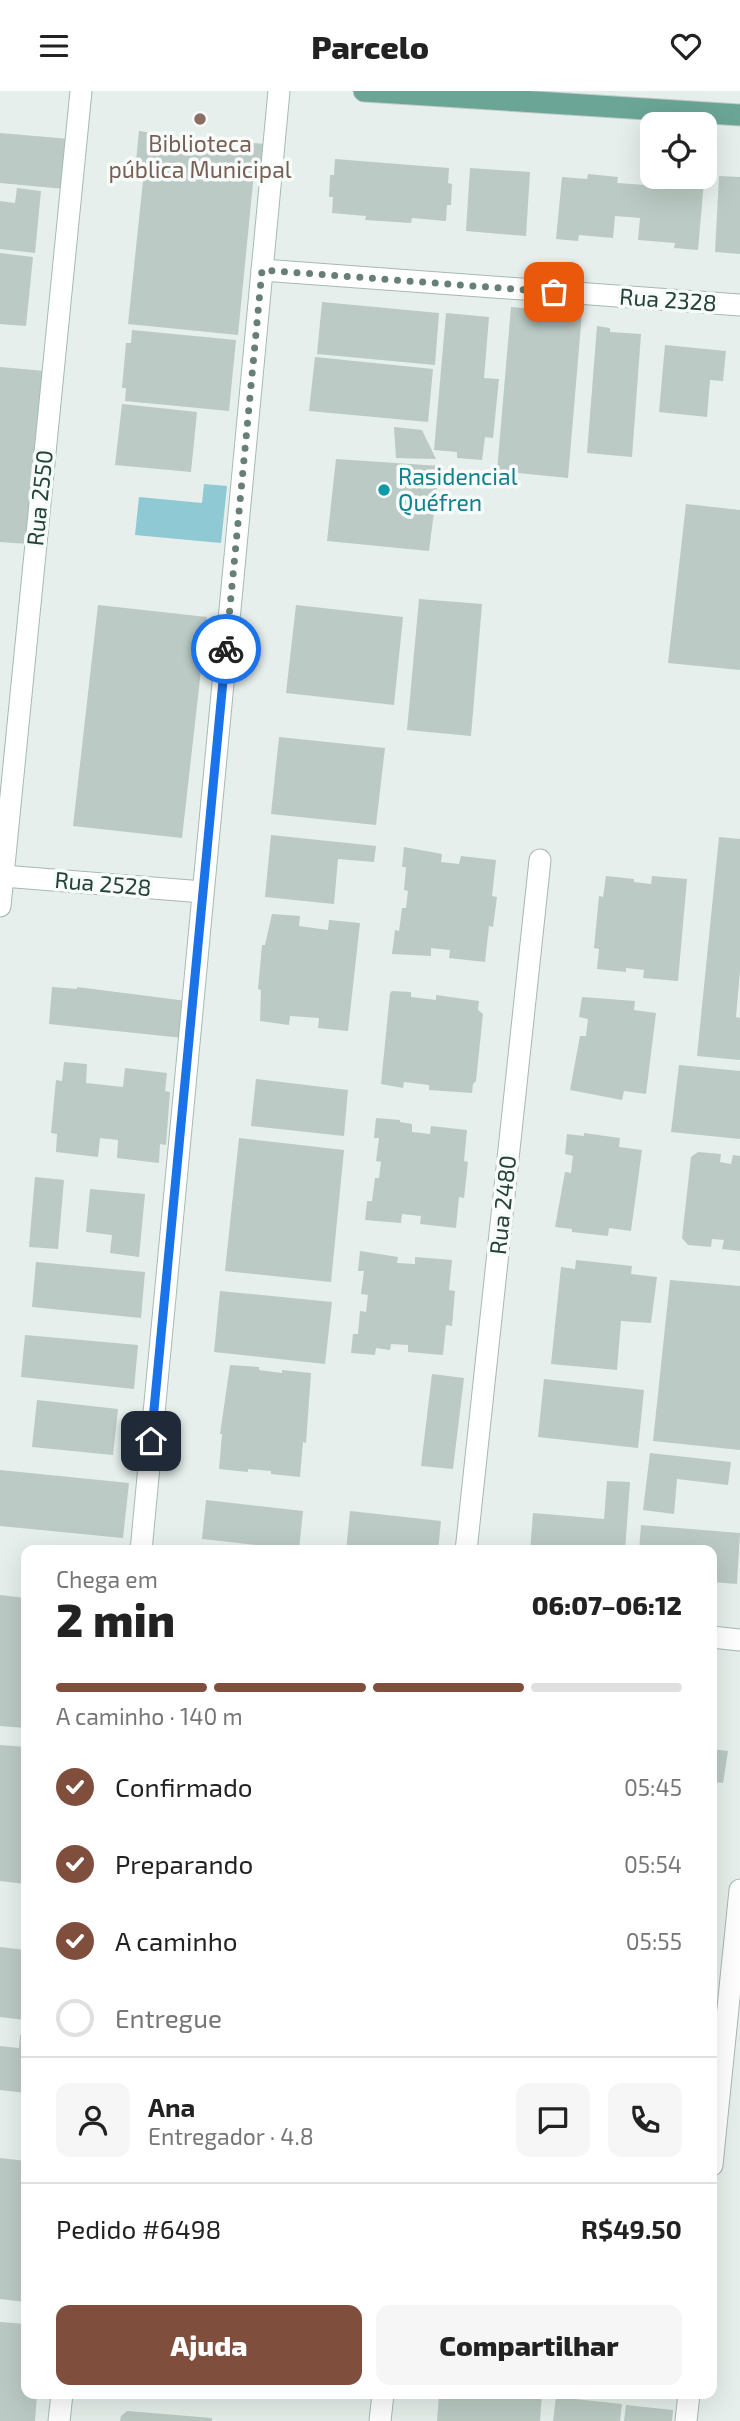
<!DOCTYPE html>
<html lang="pt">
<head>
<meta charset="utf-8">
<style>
  body { margin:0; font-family:"Exo 2",sans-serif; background:#f6f6f6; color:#222; height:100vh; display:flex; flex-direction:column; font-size:26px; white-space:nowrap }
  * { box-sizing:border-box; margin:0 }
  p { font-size:23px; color:#767676 }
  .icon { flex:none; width:38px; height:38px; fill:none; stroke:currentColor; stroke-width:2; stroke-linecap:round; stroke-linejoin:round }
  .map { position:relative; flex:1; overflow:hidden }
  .side { position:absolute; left:21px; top:1454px; width:696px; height:854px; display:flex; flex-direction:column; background:#fff; border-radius:14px; box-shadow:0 7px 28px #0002 }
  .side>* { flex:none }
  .buttons { position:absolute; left:640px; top:21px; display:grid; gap:14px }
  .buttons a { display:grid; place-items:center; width:77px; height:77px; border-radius:14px; background:#fff; box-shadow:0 7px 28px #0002; font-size:35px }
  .pin { position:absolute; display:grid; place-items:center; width:60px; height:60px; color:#fff; margin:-30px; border-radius:14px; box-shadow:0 4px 10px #0006 }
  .courier { position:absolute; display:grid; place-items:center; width:70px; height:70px; margin:-35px; border:5px solid #1a73e8; border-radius:50%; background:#fff; color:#222; box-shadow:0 2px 9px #0007 }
  .overview em { font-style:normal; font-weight:800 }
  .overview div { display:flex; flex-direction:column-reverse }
  .overview { display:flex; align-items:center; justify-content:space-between; height:119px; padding:0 35px }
  h1 { font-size:46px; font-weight:800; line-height:52px }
  .bar { display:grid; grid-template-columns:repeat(4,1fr); gap:10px 7px; align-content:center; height:84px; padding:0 35px }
  .bar i { height:9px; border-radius:5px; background:#e0e0e0 }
  .bar .on { background:#804e3d }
  .bar p { grid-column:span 4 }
  .line { display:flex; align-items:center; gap:18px; padding:0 35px; border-top:2px solid #e0e0e0 }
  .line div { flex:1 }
  .round { display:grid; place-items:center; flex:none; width:74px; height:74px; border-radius:14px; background:#f6f6f6 }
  ol { padding:0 35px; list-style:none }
  li { display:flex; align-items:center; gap:21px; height:77px }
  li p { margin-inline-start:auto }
  li .icon { padding:7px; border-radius:50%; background:#804e3d; color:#fff; stroke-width:4 }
  li:last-child { color:#767676 }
  li i { width:38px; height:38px; border:4px solid #e0e0e0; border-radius:50% }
  .primary-button { display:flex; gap:14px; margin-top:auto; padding:14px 35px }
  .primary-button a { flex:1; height:80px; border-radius:14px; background:#804e3d; color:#fff; font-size:28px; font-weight:800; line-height:80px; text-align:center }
  .primary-button a+a { background:#f6f6f6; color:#222 }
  header { display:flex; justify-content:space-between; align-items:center; height:91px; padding:0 35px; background:#fff; font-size:32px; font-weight:800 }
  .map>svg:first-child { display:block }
</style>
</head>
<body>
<header><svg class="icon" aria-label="menu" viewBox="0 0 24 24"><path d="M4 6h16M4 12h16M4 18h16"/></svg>Parcelo<svg class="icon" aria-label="heart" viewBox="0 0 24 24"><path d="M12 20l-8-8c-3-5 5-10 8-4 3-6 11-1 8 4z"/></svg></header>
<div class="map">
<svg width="740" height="2330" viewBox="0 0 740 2330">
  <rect width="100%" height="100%" fill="#e6efeb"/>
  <path fill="#8ec9d4" d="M204 393 227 395 221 452 135 444 139 406 202 412Z"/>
  <g fill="#bbcac4">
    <path d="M139 40 160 43 159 53 243 62 244 51 265 53 262 83 254 82 238 244 128 233 145 71 136 70Z"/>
    <path d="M0 42 70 48 65 98 0 92Z"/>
    <path d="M335 68 449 77 448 92 452 93 451 114H447L446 130 412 127 411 132 365 129 366 125 332 122 333 106H329L330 84H334Z"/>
    <path d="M470 77 530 81 526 145 466 140Z"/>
    <path d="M588 83 618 86 617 92 646 94 647 88 704 90 698 159 674 157 675 152 638 149 640 127 615 125 613 147 579 144 578 150 556 148 562 86 587 88Z"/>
    <path d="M719 85 740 86V163L715 161Z"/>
    <path d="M17 97 41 100 35 162 0 158V110L15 112Z"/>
    <path d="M0 162 33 166 26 235 0 233Z"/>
    <path d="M322 211 439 222 435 274 317 263Z"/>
    <path d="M511 216 582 222 568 387 497 380Z"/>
    <path d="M446 222 489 226 484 287 499 288 493 347 485 346 482 369 457 367V361L434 359Z"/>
    <path d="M597 235 610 237V241L641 243 632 366 587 362Z"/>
    <path d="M132 239 236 249 229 320 125 310 126 297H122L126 252H131Z"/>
    <path d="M665 254 726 260 723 290 710 289 707 326 659 321Z"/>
    <path d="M315 266 433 278 428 331 309 320Z"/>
    <path d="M0 276 45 280 28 453 0 451Z"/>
    <path d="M122 313 197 321 191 381 115 374Z"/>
    <path d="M394 336 422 339 436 368 396 367Z"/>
    <path d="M336 368 440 375 429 460 327 450Z"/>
    <path d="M686 413 740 419V579L668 572Z"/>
    <path d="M419 508 482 513 471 645 407 639Z"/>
    <path d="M98 514 207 526 182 747 73 735Z"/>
    <path d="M296 514 403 526 394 614 286 602Z"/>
    <path d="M279 646 385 657 376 734 271 723Z"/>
    <path d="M271 744 376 755 374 771 338 768 334 813 265 806Z"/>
    <path d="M719 746 740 748V880L736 926 740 927V969L697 965Z"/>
    <path d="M404 756 442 763 441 771 459 773 461 765 496 769 492 805 497 806 493 836 489 835 485 871 449 867 450 859 431 857V865L392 863 395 839 399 840 402 817H406L408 800 404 799 406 776H402Z"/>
    <path d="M606 785 634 788V791L651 793 652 785 687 788 678 890 643 887 644 879 626 877V881L597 878 599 858 594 857 599 805 603 806Z"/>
    <path d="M272 823 300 825 299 835 328 839 329 829 360 832 348 940 318 937 319 927 290 925 289 934 260 930 261 899 258 898 262 854H265Z"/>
    <path d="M52 896 77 898V896L187 910 183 947 49 933Z"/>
    <path d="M392 900 411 901V906L436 909V904L479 910 478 919 483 923 476 990 473 993 472 1002 429 999V994L404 991 403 997 381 993 390 902Z"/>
    <path d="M582 906 635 910 634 919 656 922 646 1003 624 1000 622 1009 570 999 580 945H586L588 928 579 926Z"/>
    <path d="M64 971 87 973 86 992 123 996 125 977 167 982 165 1000 170 1001 166 1054 160 1053 159 1072 117 1067 118 1049 100 1047 98 1066 56 1061 57 1043 51 1042 56 989 62 990Z"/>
    <path d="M679 974 740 980V1048L671 1041Z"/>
    <path d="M256 988 348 999 344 1045 251 1035Z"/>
    <path d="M376 1027 400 1029V1031L412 1033V1041L430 1043 431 1035 467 1039 464 1070 468 1071 464 1107 459 1106 456 1137 420 1133 421 1125 402 1123 401 1132 365 1129 367 1110H372L375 1087H379L381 1071 376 1070 379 1047H374Z"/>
    <path d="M584 1042 620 1047 619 1056 642 1059 631 1140 609 1137 608 1145 572 1141V1138L555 1136 565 1081 571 1082 573 1065 565 1063 567 1043 584 1045Z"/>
    <path d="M239 1047 344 1059 331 1191 225 1180Z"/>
    <path d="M698 1061 721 1063 720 1071 731 1073 733 1064 740 1065V1160L722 1158 724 1149 712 1148 711 1156 688 1154 682 1147 691 1066Z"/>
    <path d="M35 1086 64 1089 58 1158 29 1156Z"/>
    <path d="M90 1098 145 1103 139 1166 110 1162 112 1144 86 1141Z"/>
    <path d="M360 1160 398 1166 397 1172 415 1173V1166L452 1169 449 1199 455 1200 452 1235 446 1234 443 1264 408 1261V1254L391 1253 390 1259 376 1257 375 1264 351 1262 353 1243H358L360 1220 366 1221 368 1204 361 1203 364 1180H358Z"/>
    <path d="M576 1169 632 1175 631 1183 657 1186 651 1232 621 1230 617 1279 551 1273 561 1176 575 1178Z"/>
    <path d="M36 1171 145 1181 141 1227 32 1216Z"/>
    <path d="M670 1189 740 1195V1359L653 1350Z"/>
    <path d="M220 1200 332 1211 325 1273 214 1261Z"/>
    <path d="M25 1244 138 1254 134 1298 21 1286Z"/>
    <path d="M230 1274 259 1276V1279L282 1282V1279L311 1282 306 1352 303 1351 300 1386 271 1383V1380L248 1378V1381L219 1378 222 1343H220Z"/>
    <path d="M432 1283 464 1287 453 1378 421 1375Z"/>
    <path d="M544 1288 644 1299 638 1357 538 1346Z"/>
    <path d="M37 1309 118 1318 113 1364 32 1356Z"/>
    <path d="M650 1362 731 1371 728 1394 677 1388 674 1423 643 1419Z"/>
    <path d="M0 1379 129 1392 123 1447 0 1435Z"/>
    <path d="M607 1390 630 1391 625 1460H530L533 1422 604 1428Z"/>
    <path d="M206 1409 303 1420 299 1459 202 1448Z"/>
    <path d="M350 1420 441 1430 438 1460H346Z"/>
    <path d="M641 1434 740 1442 737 1493 712 1491V1460H639Z"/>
    <path d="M0 1504 26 1507V1637L0 1635Z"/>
    <path d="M0 1654 26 1656V1793L0 1790Z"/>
    <path d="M712 1658 728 1660 723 1692 712 1691Z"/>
    <path d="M0 1856 26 1859V1929L0 1926Z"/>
    <path d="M20 1944H26V2002L0 1999V1955L19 1957Z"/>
    <path d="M0 2067 26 2070V2211L0 2208Z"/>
    <path d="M0 2231 26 2233V2303H37L35 2330H0Z"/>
    <path d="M439 2303H542L540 2330H437Z"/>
    <path d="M556 2306 622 2313 620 2330H553Z"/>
    <path d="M626 2314 673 2319 672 2330H624Z"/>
    <path d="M127 2320 212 2327V2330H120L121 2325Z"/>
  </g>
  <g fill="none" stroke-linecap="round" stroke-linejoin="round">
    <defs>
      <g id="minor">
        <path d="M262 179 740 214"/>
        <path d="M3 785 203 801"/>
        <path d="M466 1460 540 769"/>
        <path d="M712 1546 740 1549"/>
        <path d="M712 2074 740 1799"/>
        <path d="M380 2330 383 2303"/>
        <path d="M686 2330 689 2303"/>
      </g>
      <g id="secondary">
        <path d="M0 815 81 0"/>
        <path d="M141 1460 279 0"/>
        <path d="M59 2330 62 2303"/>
      </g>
      <path id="primary" d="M364 0 740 24"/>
    </defs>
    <use href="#minor" stroke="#a8b8b2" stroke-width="23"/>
    <use href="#secondary" stroke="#a4bbb3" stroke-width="23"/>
    <use href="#primary" stroke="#c2cac8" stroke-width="23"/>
    <use href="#minor" stroke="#fff" stroke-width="21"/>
    <use href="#secondary" stroke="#fff" stroke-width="21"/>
    <use href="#primary" stroke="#6aa596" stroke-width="21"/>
  </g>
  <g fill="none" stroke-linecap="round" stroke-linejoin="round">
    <path stroke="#687f78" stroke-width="7" stroke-dasharray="0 12.6" d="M226 558 262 179 554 201"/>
    <path stroke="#1a73e8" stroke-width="9" d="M151 1350 226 558"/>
  </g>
  <circle fill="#8d6e63" stroke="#f7fbf9" stroke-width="2.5" cx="200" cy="28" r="7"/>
  <circle fill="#0f9aa8" stroke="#f7fbf9" stroke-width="2.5" cx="384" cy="399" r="7"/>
  <g text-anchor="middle" stroke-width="7" stroke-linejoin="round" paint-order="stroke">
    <g font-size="23" fill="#785e54" stroke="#f7fbf9">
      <text x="200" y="61">Biblioteca<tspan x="200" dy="26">pública Municipal</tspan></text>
    </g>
    <g font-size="23" fill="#24423a" stroke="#f7fbf9">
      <text transform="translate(668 209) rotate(4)" y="8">Rua 2328</text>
      <text transform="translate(40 407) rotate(-84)" y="8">Rua 2550</text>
      <text transform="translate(103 793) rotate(5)" y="8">Rua 2528</text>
      <text transform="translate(503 1114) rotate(-84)" y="8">Rua 2480</text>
    </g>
    <g font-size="23" fill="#0d838f" stroke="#f7fbf9" text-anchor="start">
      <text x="398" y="394">Rasidencial<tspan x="398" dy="26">Quéfren</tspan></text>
    </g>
  </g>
</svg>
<div class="buttons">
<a><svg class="icon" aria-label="locate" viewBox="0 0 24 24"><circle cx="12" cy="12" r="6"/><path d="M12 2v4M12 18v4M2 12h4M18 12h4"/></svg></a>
</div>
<div class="pin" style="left:554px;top:201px;background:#ea580c"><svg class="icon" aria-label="bag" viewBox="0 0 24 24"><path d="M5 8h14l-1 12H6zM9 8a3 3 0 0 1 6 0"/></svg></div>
<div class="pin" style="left:151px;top:1350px;background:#1f2937"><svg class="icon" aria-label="home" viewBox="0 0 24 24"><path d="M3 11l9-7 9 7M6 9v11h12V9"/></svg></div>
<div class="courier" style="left:226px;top:558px"><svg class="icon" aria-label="bike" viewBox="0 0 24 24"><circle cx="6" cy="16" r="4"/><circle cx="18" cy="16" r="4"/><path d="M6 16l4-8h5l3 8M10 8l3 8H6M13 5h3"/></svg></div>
<section class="side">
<div class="overview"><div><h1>2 min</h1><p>Chega em</p></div><em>06:07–06:12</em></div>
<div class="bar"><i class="on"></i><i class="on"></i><i class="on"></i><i></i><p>A caminho · 140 m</p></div>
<ol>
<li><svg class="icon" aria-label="check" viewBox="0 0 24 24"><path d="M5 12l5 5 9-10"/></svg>Confirmado<p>05:45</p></li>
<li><svg class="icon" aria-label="check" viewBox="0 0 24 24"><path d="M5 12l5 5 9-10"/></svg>Preparando<p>05:54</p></li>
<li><svg class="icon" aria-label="check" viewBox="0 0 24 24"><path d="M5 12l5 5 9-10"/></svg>A caminho<p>05:55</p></li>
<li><i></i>Entregue</li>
</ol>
<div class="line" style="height:126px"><a class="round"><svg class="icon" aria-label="person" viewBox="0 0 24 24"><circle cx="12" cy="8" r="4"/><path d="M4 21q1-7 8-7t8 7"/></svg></a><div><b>Ana</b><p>Entregador · 4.8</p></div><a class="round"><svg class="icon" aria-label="chat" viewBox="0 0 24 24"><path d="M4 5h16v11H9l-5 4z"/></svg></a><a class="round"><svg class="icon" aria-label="phone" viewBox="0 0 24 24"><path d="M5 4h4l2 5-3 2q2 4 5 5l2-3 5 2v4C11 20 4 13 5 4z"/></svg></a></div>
<div class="line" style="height:91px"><div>Pedido #6498</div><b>R$49.50</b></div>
<div class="primary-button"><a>Ajuda</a><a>Compartilhar</a></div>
</section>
</div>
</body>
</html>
